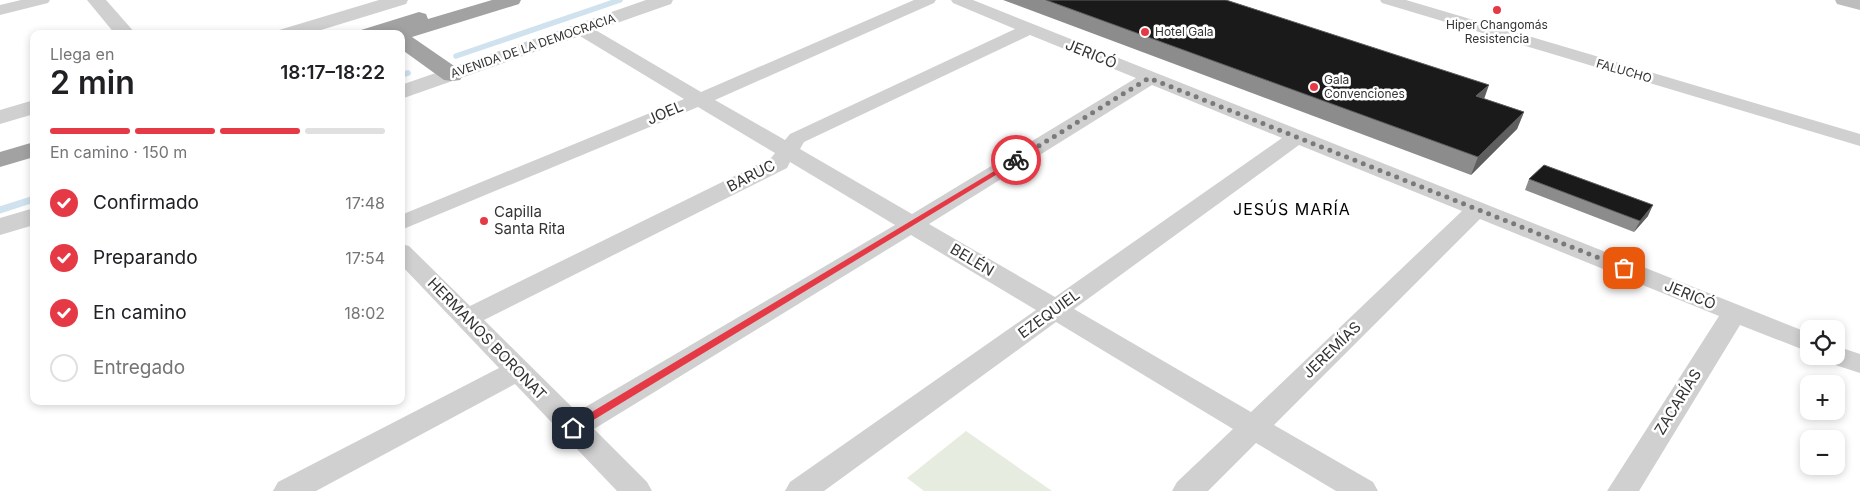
<!DOCTYPE html>
<html lang="es">
<head>
<meta charset="utf-8">
<style>
  body { margin:0; font-family:Inter,sans-serif; background:#f6f6f6; color:#202124; height:100vh; display:flex; flex-direction:column; font-size:19px; white-space:nowrap }
  * { box-sizing:border-box; margin:0 }
  p { font-size:16px; color:#757577 }
  .icon { flex:none; width:28px; height:28px; fill:none; stroke:currentColor; stroke-width:2; stroke-linecap:round; stroke-linejoin:round }
  .map { position:relative; flex:1; overflow:hidden }
  .drawer { position:absolute; left:30px; top:30px; width:375px; height:375px; display:flex; flex-direction:column; background:#fff; border-radius:10px; box-shadow:0 2px 8px #0003 }
  .drawer>* { flex:none }
  .fabs { position:absolute; left:1800px; top:320px; display:grid; gap:10px }
  .fabs a { display:grid; place-items:center; width:45px; height:45px; border-radius:10px; background:#fff; box-shadow:0 2px 8px #0003; font-size:25px }
  .pin { position:absolute; display:grid; place-items:center; width:42px; height:42px; color:#fff; margin:-21px; border-radius:10px; box-shadow:0 2px 8px #0006 }
  .courier { position:absolute; display:grid; place-items:center; width:50px; height:50px; margin:-25px; border:4px solid #e63946; border-radius:50%; background:#fff; color:#222; box-shadow:0 1px 6px #0007 }
  .summary em { font-style:normal; font-weight:600 }
  .summary div { display:flex; flex-direction:column-reverse }
  .summary { display:flex; align-items:center; justify-content:space-between; height:85px; padding:0 20px }
  h1 { font-size:32px; font-weight:600; line-height:38px }
  .bar { display:grid; grid-template-columns:repeat(4,1fr); gap:8px 5px; align-content:center; height:60px; padding:0 20px }
  .bar i { height:6px; border-radius:4px; background:#e0e0e0 }
  .bar .current { background:#e63946 }
  .bar p { grid-column:span 4 }
  ol { padding:0 20px; list-style:none }
  li { display:flex; align-items:center; gap:15px; height:55px }
  li p { margin-inline-start:auto }
  li .icon { padding:5px; border-radius:50%; background:#e63946; color:#fff; stroke-width:4 }
  li:last-child { color:#757577 }
  li i { width:28px; height:28px; border:2px solid #e0e0e0; border-radius:50% }
  .map>svg:first-child { display:block }
</style>
</head>
<body>
<div class="map">
<svg width="1860" height="491" viewBox="0 0 1860 491">
  <rect width="100%" height="100%" fill="#fff"/>
  <path fill="#e6ecdf" d="M966 431 1052 491H924L907 478Z"/>
  <g fill="none" stroke-linecap="round" stroke-linejoin="round">
    <g stroke="#cfe2ee" stroke-width="5.5">
      <path d="M456 56 620 0"/>
      <path d="M401 75 408 73"/>
    </g>
    <path stroke="#cfe2ee" stroke-width="7" d="M0 210 34 199"/>
    <g fill="#d0d0d0" fill-rule="evenodd">
      <path d="M21 0H50L48 3 0 15V5Z"/>
      <path d="M914 0H936L934 3 715 100 785 140 790 134 1015 29 953 3 951 0H973L1809 333V352L1740 325 1639 491H1607L1719 316 1480 219 1274 425 1373 482 1378 491H1336L1256 443 1208 491H1172L1177 482 1233 429 1056 322 824 491H785L790 482 1036 310 911 235 594 429 647 482 652 491H617L515 384 316 491H273L278 482 499 368 401 265V244L409 246 470 306 771 158 775 153 698 107 401 230V215L684 99 575 33 572 29 575 25H587L701 92ZM1030 35 1136 78 912 214 800 149 804 142ZM1152 85 1282 138 1055 297 929 224ZM1299 145 1462 211 1251 412 1074 309ZM790 162 895 225 577 412 484 320 787 168Z"/>
      <path d="M1380 0H1406L1860 134V146L1382 3Z"/>
      <path d="M1836 346 1860 354V373L1826 362 1823 356H1836Z"/>
    </g>
    <g fill="#d0d0d0" fill-rule="evenodd">
      <path d="M87 0H106L136 34H115Z"/>
      <path d="M379 0H408L406 4 308 34H276L279 30Z"/>
      <path d="M646 0H673L671 4 401 99V85Z"/>
      <path d="M34 100V114L0 124V110Z"/>
      <path d="M34 208V225L0 235V218Z"/>
    </g>
    <path fill="#bdbdbd" fill-rule="evenodd" d="M1835 0H1860V10L1837 4Z"/>
    <g fill="#a2a2a2" fill-rule="evenodd">
      <path d="M492 0H521L519 4 412 37 460 70 463 75 460 80 452 81 444 80 401 49V34H358L361 30 419 12 426 14 428 19Z"/>
      <path d="M34 142V157L0 167V152Z"/>
    </g>
  </g>
  <g fill="#8c8c8c">
    <path d="M1003 0H1185L1524 112 1517 129 1471 175Z"/>
    <path d="M1529 179 1648 216 1634 232 1525 190Z"/>
  </g>
  <g fill="#5f5f5f">
    <path d="M1489 85 1483 102 1476 96Z"/>
    <path d="M1524 112 1517 129 1471 175 1478 157Z"/>
    <path d="M1653 205 1648 216 1634 232 1640 221Z"/>
  </g>
  <g fill="#1a1a1a" stroke="#5f5f5f">
    <path d="M1046 0H1226L1489 85 1476 96 1524 112 1478 157Z"/>
    <path d="M1544 165 1653 205 1640 221 1529 179Z"/>
  </g>
  <path fill="#e63946" d="M1016 158 1019 161 577 430H570V425Z"/>
  <g fill="none" stroke-linecap="round" stroke-linejoin="round">
    <path stroke="#7a7a7a" stroke-width="5" stroke-dasharray="0 9" d="M1016 160 1149 78 1624 268"/>
  </g>
  <g fill="#e63946" stroke="#fff" stroke-width="2">
    <circle cx="1497" cy="10" r="5"/>
    <circle cx="1145" cy="32" r="5"/>
    <circle cx="1314" cy="87" r="5"/>
    <circle cx="484" cy="221" r="5"/>
  </g>
  <g text-anchor="middle" stroke-width="5" stroke-linejoin="round" paint-order="stroke">
    <g font-size="12" fill="#333" stroke="#fff" text-anchor="start">
      <text x="1497" y="29" text-anchor="middle">Hiper Changomás<tspan x="1497" dy="14">Resistencia</tspan></text>
      <text x="1155" y="36">Hotel Gala</text>
      <text x="1324" y="84">Gala<tspan x="1324" dy="14">Convenciones</tspan></text>
    </g>
    <g font-size="12" fill="#333" stroke="#fff">
      <text transform="translate(533 46) rotate(-19)" y="4">AVENIDA DE LA DEMOCRACIA</text>
      <text transform="translate(1624 71) rotate(16)" y="4">FALUCHO</text>
    </g>
    <g font-size="15" fill="#333" stroke="#fff">
      <text transform="translate(1091 54) rotate(22)" y="5">JERICÓ</text>
      <text transform="translate(665 113) rotate(-23)" y="5">JOEL</text>
      <text transform="translate(751 176) rotate(-27)" y="5">BARUC</text>
      <text transform="translate(972 260) rotate(31)" y="5">BELÉN</text>
      <text transform="translate(1690 295) rotate(22)" y="5">JERICÓ</text>
      <text transform="translate(1049 314) rotate(-36)" y="5">EZEQUIEL</text>
      <text transform="translate(487 339) rotate(46)" y="5">HERMANOS BORONAT</text>
      <text transform="translate(1332 350) rotate(-44)" y="5">JEREMÍAS</text>
      <text transform="translate(1678 402) rotate(-58)" y="5">ZACARÍAS</text>
    </g>
    <g font-size="15" fill="#333" stroke="#fff" text-anchor="start">
      <text x="494" y="217">Capilla<tspan x="494" dy="17">Santa Rita</tspan></text>
    </g>
    <g font-size="16" letter-spacing="1" fill="#000" stroke="#fff">
      <text x="1292" y="215">JESÚS MARÍA</text>
    </g>
  </g>
</svg>
<div class="fabs">
<a><svg class="icon" aria-label="locate" viewBox="0 0 24 24"><circle cx="12" cy="12" r="6"/><path d="M12 2v4M12 18v4M2 12h4M18 12h4"/></svg></a>
<a>+</a>
<a>−</a>
</div>
<div class="pin" style="left:1624px;top:268px;background:#ea580c"><svg class="icon" aria-label="bag" viewBox="0 0 24 24"><path d="M5 8h14l-1 12H6zM9 8a3 3 0 0 1 6 0"/></svg></div>
<div class="pin" style="left:573px;top:428px;background:#1f2937"><svg class="icon" aria-label="home" viewBox="0 0 24 24"><path d="M3 11l9-7 9 7M6 9v11h12V9"/></svg></div>
<div class="courier" style="left:1016px;top:160px"><svg class="icon" aria-label="bike" viewBox="0 0 24 24"><circle cx="6" cy="16" r="4"/><circle cx="18" cy="16" r="4"/><path d="M6 16l4-8h5l3 8M10 8l3 8H6M13 5h3"/></svg></div>
<section class="drawer">
<div class="summary"><div><h1>2 min</h1><p>Llega en</p></div><em>18:17–18:22</em></div>
<div class="bar"><i class="current"></i><i class="current"></i><i class="current"></i><i></i><p>En camino · 150 m</p></div>
<ol>
<li><svg class="icon" aria-label="check" viewBox="0 0 24 24"><path d="M5 12l5 5 9-10"/></svg>Confirmado<p>17:48</p></li>
<li><svg class="icon" aria-label="check" viewBox="0 0 24 24"><path d="M5 12l5 5 9-10"/></svg>Preparando<p>17:54</p></li>
<li><svg class="icon" aria-label="check" viewBox="0 0 24 24"><path d="M5 12l5 5 9-10"/></svg>En camino<p>18:02</p></li>
<li><i></i>Entregado</li>
</ol>
</section>
</div>
</body>
</html>
